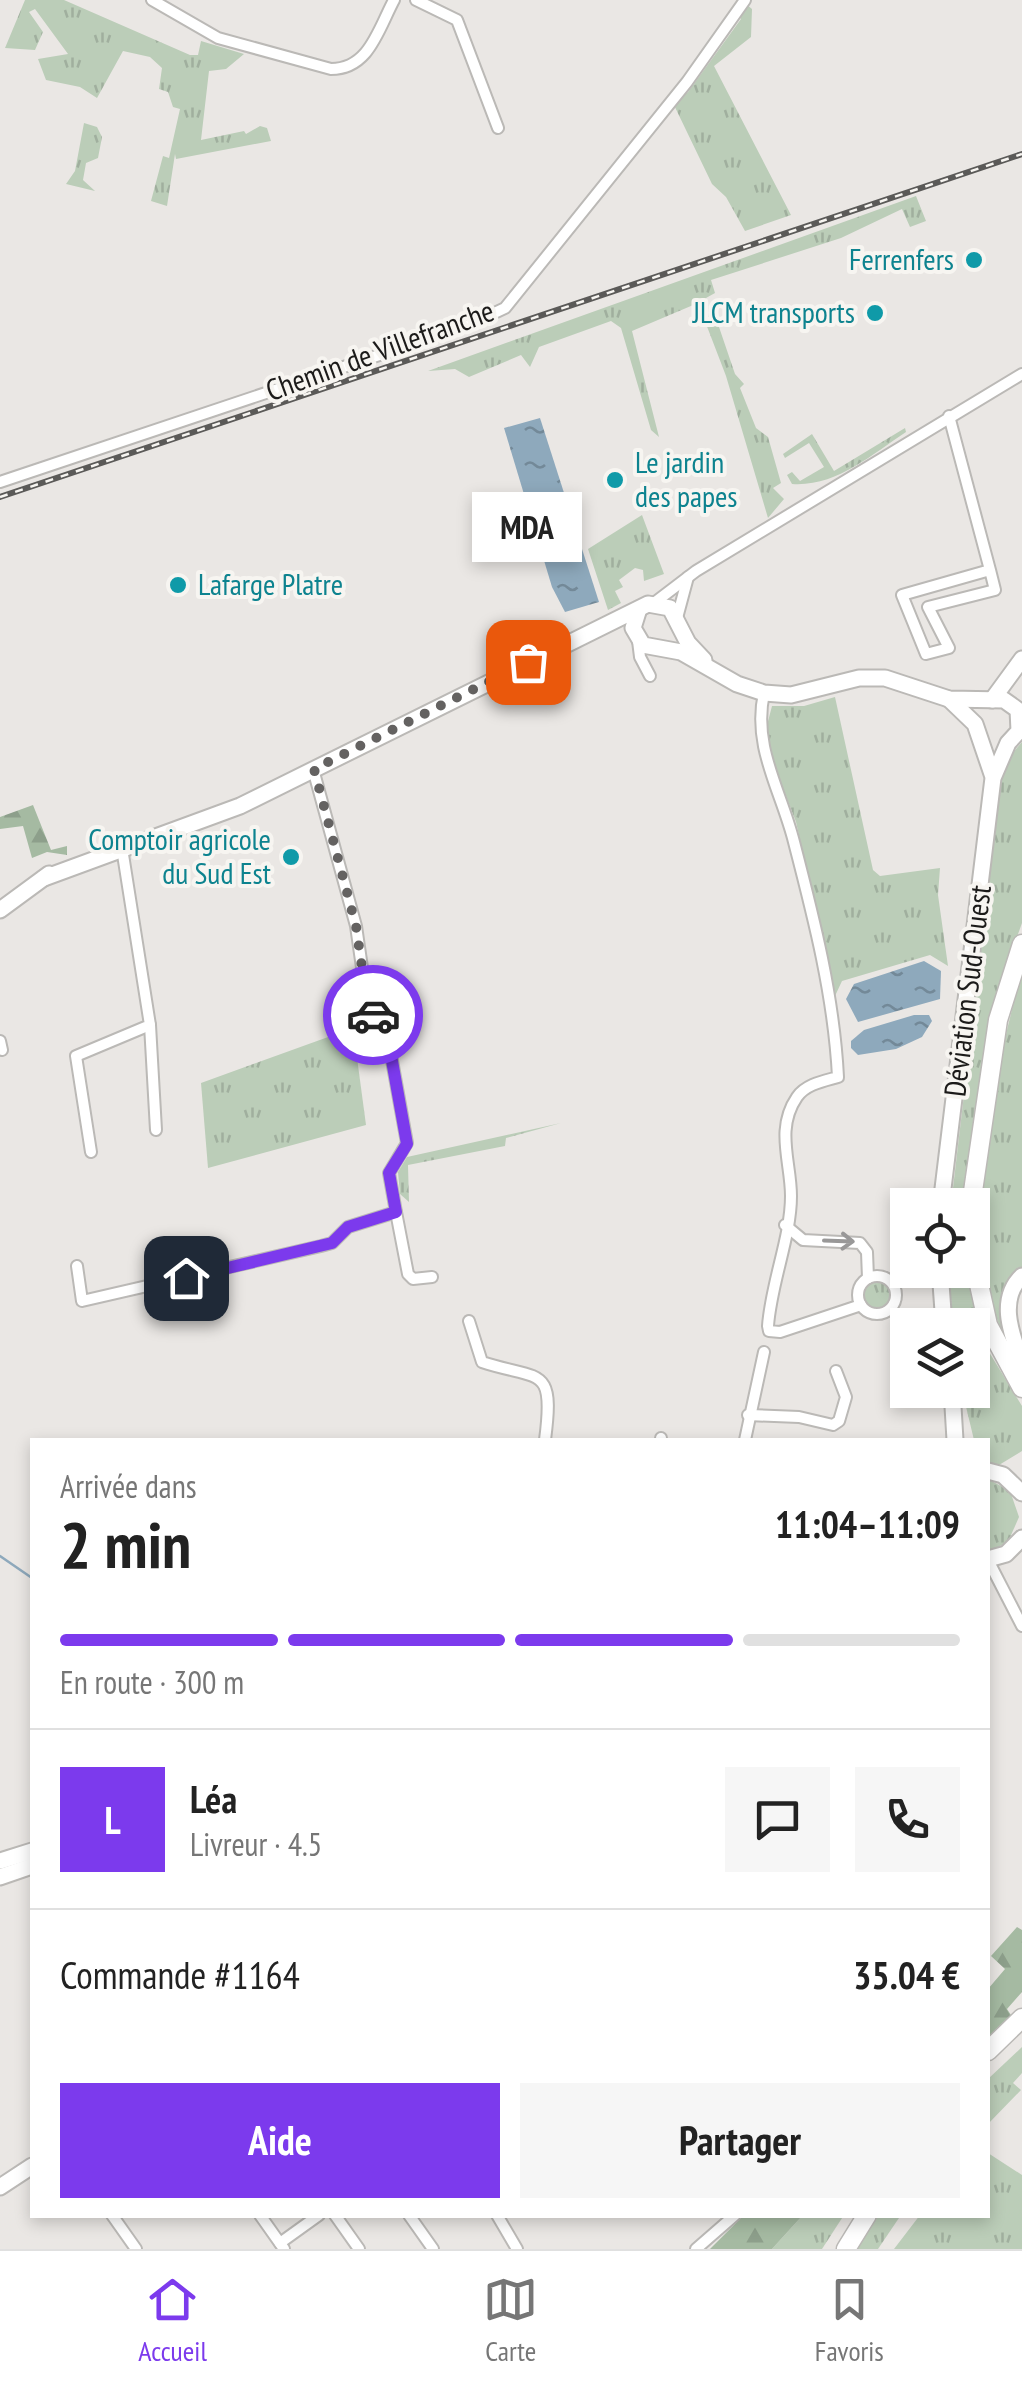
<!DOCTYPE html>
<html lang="fr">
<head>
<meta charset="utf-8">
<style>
  body { margin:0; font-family:"PT Sans Narrow",sans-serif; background:#f6f6f6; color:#222; height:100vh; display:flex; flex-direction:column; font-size:38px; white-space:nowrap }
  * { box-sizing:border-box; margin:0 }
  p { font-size:32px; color:#767676 }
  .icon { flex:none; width:55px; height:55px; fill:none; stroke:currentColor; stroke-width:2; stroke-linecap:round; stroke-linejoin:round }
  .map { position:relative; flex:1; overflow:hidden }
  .details { position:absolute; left:30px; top:1438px; width:960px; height:780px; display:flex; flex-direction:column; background:#fff; border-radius:0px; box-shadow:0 5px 15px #0003 }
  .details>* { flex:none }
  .buttons { position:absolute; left:890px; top:1188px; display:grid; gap:20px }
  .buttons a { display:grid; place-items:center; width:100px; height:100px; border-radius:0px; background:#fff; box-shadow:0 5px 15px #0003; font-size:50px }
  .pin { position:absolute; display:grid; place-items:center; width:85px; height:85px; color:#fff; margin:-42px; border-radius:20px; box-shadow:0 5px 15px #0006 }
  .courier { position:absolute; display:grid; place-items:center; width:100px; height:100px; margin:-50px; border:8px solid #7c3aed; border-radius:50%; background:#fff; color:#222; box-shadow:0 2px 12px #0007 }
  .bubble { position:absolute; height:70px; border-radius:0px; background:#fff; box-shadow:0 5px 15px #0003; font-size:32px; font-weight:600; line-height:70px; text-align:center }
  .overview em { font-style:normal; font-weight:600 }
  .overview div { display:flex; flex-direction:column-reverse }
  .overview { display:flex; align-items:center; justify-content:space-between; height:170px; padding:0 30px }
  h1 { font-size:65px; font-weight:600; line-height:75px }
  .bar { display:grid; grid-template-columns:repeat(4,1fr); gap:15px 10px; align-content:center; height:120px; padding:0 30px }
  .bar i { height:12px; border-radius:8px; background:#e0e0e0 }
  .bar .selected { background:#7c3aed }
  .bar p { grid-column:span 4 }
  .line { display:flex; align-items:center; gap:25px; padding:0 30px; border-top:2px solid #e0e0e0 }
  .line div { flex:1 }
  .round { display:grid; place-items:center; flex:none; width:105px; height:105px; border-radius:0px; background:#f6f6f6 }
  .button { display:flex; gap:20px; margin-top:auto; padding:20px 30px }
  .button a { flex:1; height:115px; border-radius:0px; background:#7c3aed; color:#fff; font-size:40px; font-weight:600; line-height:115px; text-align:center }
  .button a+a { background:#f6f6f6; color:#222 }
  .menu { display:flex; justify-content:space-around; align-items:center; height:140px; border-top:2px solid #e0e0e0; background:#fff; font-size:28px; color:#767676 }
  .menu a { display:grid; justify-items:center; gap:5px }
  .menu .selected { color:#7c3aed }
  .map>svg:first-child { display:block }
</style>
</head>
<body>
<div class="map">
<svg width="1022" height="2249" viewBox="0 0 1022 2249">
  <defs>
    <pattern id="grass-tufts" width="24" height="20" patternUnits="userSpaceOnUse" patternTransform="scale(2.5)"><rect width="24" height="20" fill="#bbcdb8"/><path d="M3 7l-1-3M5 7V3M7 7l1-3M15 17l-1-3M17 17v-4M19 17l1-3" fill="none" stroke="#a0af9e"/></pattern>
    <pattern id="forest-firs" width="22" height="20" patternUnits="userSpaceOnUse" patternTransform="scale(2.5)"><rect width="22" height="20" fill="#a5baa2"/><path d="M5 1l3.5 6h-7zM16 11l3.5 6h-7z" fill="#8d9f8b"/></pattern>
    <pattern id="water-ripples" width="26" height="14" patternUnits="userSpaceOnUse" patternTransform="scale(2.5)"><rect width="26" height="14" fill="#8ea9bc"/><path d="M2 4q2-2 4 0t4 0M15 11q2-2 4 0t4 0" fill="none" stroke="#738998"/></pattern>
  </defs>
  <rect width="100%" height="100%" fill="#eae7e4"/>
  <g fill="url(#grass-tufts)">
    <path d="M25 0H64L190 55H198L201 41 244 54 226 69 209 71 201 140 244 131 246 134 260 126 267 128 271 141 176 159 175 154 167 206 151 201 163 156 169 158 180 109 173 107 168 92 159 89 162 68 150 57 123 51 97 98 80 87 46 80 38 59 68 54 35 9 29 12 43 32 35 50 5 48Z"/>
    <path d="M746 4 752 9 751 37 714 66 791 215 745 231 726 197 712 184 673 103 688 92 741 19 738 15Z"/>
    <path d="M84 123 97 127 102 137 98 158 86 163 83 180 95 191 66 184 75 171Z"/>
    <path d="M916 196 926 221 910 227 902 209 841 238 711 280 715 293 706 298 712 325 719 327 735 374 744 384 740 388 756 428 768 437 781 483 773 488 784 499 768 518 726 376 698 303 632 331 659 437 651 430 621 328 611 321 539 347 530 367 521 355 469 377 455 369 428 371Z"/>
    <path d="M905 428 906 432C871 455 836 487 792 484L787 475 792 472 800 481 824 467 809 443 785 458 783 454 812 434 834 471Z"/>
    <path d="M642 515 664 574 644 581 643 570 635 568 619 580 623 587 615 591 621 603 608 610 588 549Z"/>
    <path d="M835 697 873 870 880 876 940 868 938 895 948 966 930 955 842 981 835 996 796 822 771 757 765 733 772 706H804Z"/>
    <path d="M1022 742V923L995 998 963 1205H951L1003 764Z"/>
    <path d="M1022 972V1269L1004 1289 1006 1340C957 1244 994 1072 1022 972Z"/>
    <path d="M353 1028 366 1125 208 1168 201 1083Z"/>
    <path d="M561 1123 506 1138 505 1146 408 1165 409 1202 400 1194 398 1172 407 1157Z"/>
    <path d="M949 1270H965L989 1352 1022 1406V1451L999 1465 988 1462V1440H974L962 1390H972V1325H953Z"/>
    <circle cx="878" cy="1296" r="14"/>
    <path d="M988 1479 1010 1491 1019 1517 1008 1542 988 1552Z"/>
    <path d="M1022 2047V2073L1013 2083 1021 2090 988 2124V2079Z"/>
    <path d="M988 2153 1022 2175V2249H894L920 2215H988Z"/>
    <path d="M803 2215H844L822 2249H772Z"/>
    <path d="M879 2215H901L878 2249H857Z"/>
  </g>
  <g fill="url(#forest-firs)">
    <path d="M33 805 51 850 67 846V855L47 852 32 858 23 826 0 829V817Z"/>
    <path d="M1017 1927 1022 1930V1992L1007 2009 1011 2015 988 2037V1989L1005 1969 991 1956Z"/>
    <path d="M744 2215H803L772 2249H710Z"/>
  </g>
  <g fill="url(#water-ripples)">
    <path d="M540 418 599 602 565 612 552 587 504 428Z"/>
    <path d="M924 961 941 971 940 999 858 1022 846 999 854 984Z"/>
    <path d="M914 1015H929L932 1021 922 1037 896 1049 858 1055 851 1048V1041L864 1030Z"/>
  </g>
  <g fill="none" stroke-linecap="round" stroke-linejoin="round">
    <path stroke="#8ea9bc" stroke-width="2.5" d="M0 1556 32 1578"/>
    <defs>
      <g id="street">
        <path d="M152 0 218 38 331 69C369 69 378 30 394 0"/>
        <path d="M416 0 457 20 498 128"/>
        <path d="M949 416 990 570 902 595 926 654 949 648 928 607 995 590 990 570"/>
        <path d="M0 482 469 325 505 308 687 82 745 0"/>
        <path d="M654 603 696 571 1022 374"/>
        <path d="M677 618 688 577"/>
        <path d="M638 641 640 657 650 676"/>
        <path d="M764 693C752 747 781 790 794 842 814 919 834 997 838 1077 824 1081 806 1084 797 1097 775 1129 791 1162 791 1196 791 1237 771 1283 768 1326L769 1331 780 1332 861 1305"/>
        <path d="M150 1025 156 1130"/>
        <path d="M0 1041 2 1050"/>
        <path d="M91 1152 76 1056 150 1025 121 842"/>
        <path d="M396 1212 408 1274 413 1279 432 1277"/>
        <path d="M785 1225 803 1240 860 1243 867 1252 868 1278"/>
        <path d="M77 1266 82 1301 321 1246 332 1243 348 1227 396 1212 389 1173 407 1143 385 1022 368 1009 356 926 313 769"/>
        <circle cx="877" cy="1295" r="19"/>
        <path d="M469 1321 482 1362C540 1381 555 1364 545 1440"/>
        <path d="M748 1415 799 1417 833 1425 839 1421 846 1397 836 1371"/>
        <path d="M661 1438V1440"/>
        <path d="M745 1440 764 1352"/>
        <path d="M988 1560 1022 1626"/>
        <path d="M112 2215 136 2249"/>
        <path d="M260 2215 284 2249"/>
        <path d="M335 2215 359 2249"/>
        <path d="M409 2215 433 2249"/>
        <path d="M497 2215 517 2249"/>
        <path d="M280 2243 319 2215"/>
        <path d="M696 2249 735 2215"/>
      </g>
      <g id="secondary">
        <path d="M638 612 633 628 643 645 681 652 737 684 764 693 791 695 859 678H885L949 699 1004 700 1018 710 1019 731 1008 743 993 778 941 1205"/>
        <path d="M949 699 975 724 992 774"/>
        <path d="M992 700 1022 659"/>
        <path d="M44 878 240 806 648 604 670 608 688 643 704 660"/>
        <path d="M0 910 49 874"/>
        <path d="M940 1270 944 1325"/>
        <path d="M1022 1276C997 1300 1012 1335 1022 1364"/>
        <path d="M952 1390 955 1440"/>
        <path d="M988 1471 1003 1475 1022 1493"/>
        <path d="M988 1559 1006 1554 1022 1538"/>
        <path d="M0 1861 32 1851"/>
        <path d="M0 1877 32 1866"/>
        <path d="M0 2187 32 2166"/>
      </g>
      <g id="primary">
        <path d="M971 1205 998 1020 1022 944"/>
        <path d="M972 1253 988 1325 1022 1388"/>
        <path d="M988 2051 1022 2018"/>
        <path d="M846 2249 867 2215"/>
      </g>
    </defs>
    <use href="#street" stroke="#bbb9b6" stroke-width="14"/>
    <use href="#secondary" stroke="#bbb9b6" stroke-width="19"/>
    <use href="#primary" stroke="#bbb9b6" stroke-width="21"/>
    <use href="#street" stroke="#fff" stroke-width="10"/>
    <use href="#secondary" stroke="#fff" stroke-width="15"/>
    <use href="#primary" stroke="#fff" stroke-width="18"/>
    <defs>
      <path id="rail" d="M0 497 1022 154"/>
    </defs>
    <use href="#rail" stroke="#5b5a58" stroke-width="6"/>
    <use href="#rail" stroke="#f7f5f1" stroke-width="2.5" stroke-dasharray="8" stroke-linecap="butt"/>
  </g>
  <defs><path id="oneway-shaft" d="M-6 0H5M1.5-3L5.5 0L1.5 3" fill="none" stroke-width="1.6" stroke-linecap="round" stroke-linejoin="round" transform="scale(2.5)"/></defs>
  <use stroke="#999898" href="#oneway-shaft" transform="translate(839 1241) rotate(2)"/>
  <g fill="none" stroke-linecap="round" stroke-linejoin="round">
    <path stroke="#646261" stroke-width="10" stroke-dasharray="0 18" d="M373 1015 368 1009 356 926 314 769 528 662"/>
    <path stroke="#7c3aed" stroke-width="12" d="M186 1278 332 1243 348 1227 396 1212 389 1173 407 1144 385 1022 373 1015"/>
  </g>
  <g fill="#0f9aa8" stroke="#f7f5f1" stroke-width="4">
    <circle cx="974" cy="260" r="10"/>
    <circle cx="875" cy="313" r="10"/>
    <circle cx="615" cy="480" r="10"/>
    <circle cx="178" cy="585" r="10"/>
    <circle cx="291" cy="857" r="10"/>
  </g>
  <g text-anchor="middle" stroke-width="8" stroke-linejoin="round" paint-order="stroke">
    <g font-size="30" fill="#0d838f" stroke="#f7f5f1" text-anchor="end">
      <text x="954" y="270">Ferrenfers</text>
      <text x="855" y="323">JLCM transports</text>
      <text x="635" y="473" text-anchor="start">Le jardin<tspan x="635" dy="34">des papes</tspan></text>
      <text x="198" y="595" text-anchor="start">Lafarge Platre</text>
      <text x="271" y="850">Comptoir agricole<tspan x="271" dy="34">du Sud Est</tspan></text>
    </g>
    <g font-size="30" fill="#1c1b1a" stroke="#f7f5f1">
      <text transform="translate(380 351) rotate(-20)" y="10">Chemin de Villefranche</text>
      <text transform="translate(968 991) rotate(-83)" y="10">Déviation Sud-Ouest</text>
    </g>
  </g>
</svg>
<div class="buttons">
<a><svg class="icon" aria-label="locate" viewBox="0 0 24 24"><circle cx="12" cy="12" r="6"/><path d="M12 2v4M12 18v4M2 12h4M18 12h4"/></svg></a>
<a><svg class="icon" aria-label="layers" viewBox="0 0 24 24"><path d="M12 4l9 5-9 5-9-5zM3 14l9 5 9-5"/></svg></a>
</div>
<div class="pin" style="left:528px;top:662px;background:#ea580c"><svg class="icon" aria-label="bag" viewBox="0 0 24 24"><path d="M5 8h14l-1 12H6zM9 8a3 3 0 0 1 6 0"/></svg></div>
<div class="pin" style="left:186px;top:1278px;background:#1f2937"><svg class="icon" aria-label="home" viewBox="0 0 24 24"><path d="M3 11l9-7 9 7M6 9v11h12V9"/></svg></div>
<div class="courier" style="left:373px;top:1015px"><svg class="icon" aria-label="car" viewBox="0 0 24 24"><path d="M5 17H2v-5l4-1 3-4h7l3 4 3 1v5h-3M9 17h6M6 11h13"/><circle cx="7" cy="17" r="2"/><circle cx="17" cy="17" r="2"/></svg></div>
<div class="bubble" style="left:472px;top:492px;width:110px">MDA</div>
<section class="details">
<div class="overview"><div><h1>2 min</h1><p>Arrivée dans</p></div><em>11:04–11:09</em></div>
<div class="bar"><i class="selected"></i><i class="selected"></i><i class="selected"></i><i></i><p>En route · 300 m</p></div>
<div class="line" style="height:180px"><b class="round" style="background:#7c3aed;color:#fff">L</b><div><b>Léa</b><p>Livreur · 4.5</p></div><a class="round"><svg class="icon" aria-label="chat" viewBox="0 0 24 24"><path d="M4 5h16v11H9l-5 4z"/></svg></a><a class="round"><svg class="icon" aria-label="phone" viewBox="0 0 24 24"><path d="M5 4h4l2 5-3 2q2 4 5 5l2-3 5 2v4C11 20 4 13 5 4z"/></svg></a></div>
<div class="line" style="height:130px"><div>Commande #1164</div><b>35.04 €</b></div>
<div class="button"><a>Aide</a><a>Partager</a></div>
</section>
</div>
<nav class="menu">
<a class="selected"><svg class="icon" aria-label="home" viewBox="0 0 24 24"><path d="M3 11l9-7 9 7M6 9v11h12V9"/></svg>Accueil</a>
<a><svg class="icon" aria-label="map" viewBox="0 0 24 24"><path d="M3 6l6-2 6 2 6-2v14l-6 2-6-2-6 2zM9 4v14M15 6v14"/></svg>Carte</a>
<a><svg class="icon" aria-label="saved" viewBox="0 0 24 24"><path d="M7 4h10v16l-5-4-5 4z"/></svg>Favoris</a>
</nav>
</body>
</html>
